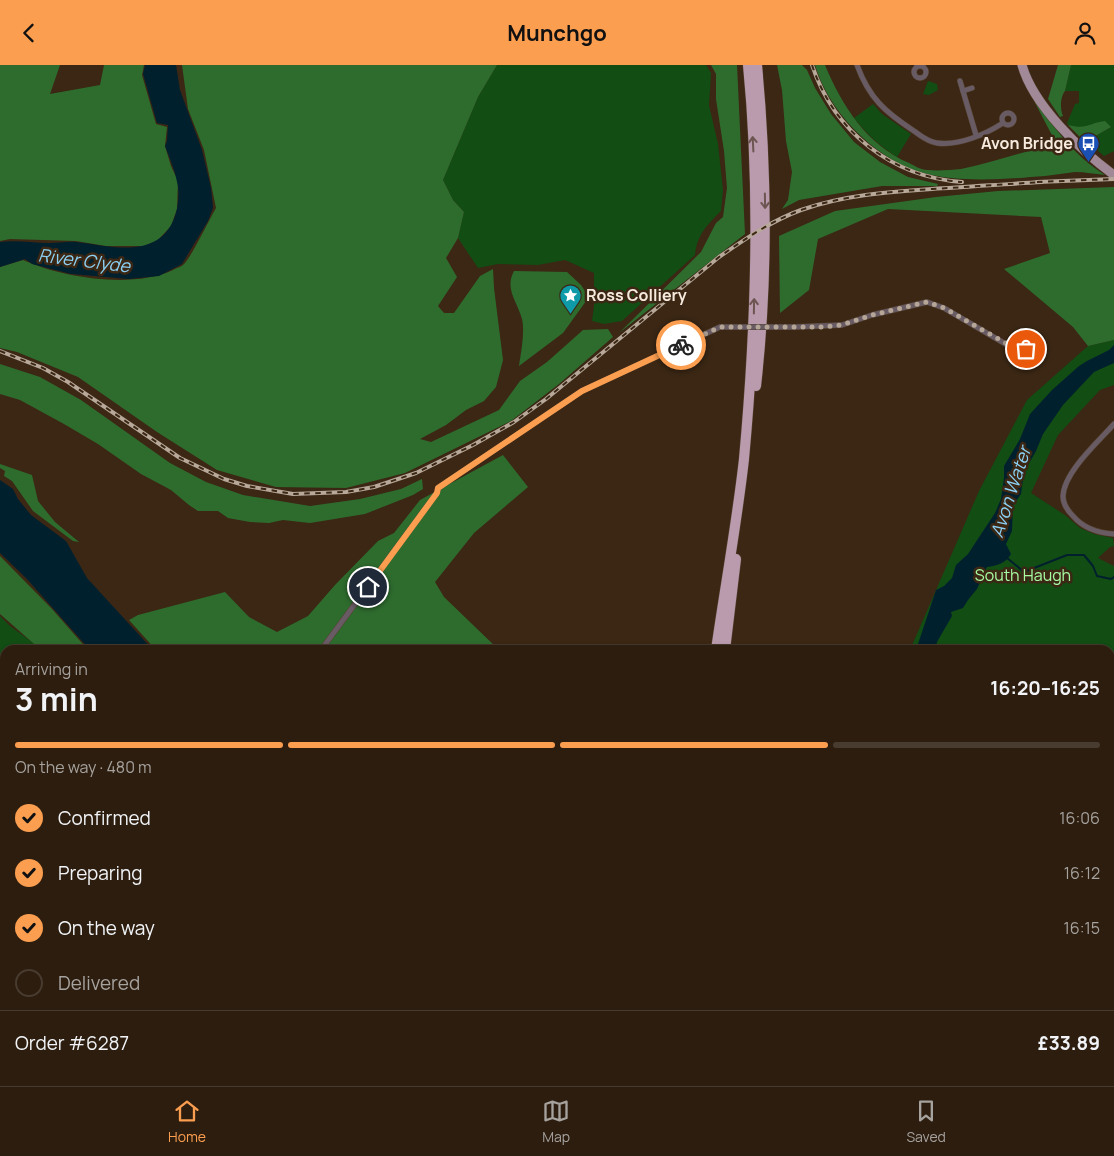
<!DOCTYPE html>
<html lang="en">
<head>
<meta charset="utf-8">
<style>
  body { margin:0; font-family:Manrope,sans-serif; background:#342618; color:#f1f3f6; height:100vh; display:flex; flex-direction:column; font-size:19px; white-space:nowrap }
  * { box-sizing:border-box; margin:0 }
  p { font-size:16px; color:#a6a29e }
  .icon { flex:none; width:28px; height:28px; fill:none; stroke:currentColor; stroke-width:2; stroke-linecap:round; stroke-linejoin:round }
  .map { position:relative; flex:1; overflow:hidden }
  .side { position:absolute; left:0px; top:580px; width:1115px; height:441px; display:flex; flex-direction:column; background:#2c1d0f; border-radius:15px 15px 0 0; box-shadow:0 1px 4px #0004,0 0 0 1px #483b2f }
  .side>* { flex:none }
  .pin { position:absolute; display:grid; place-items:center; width:42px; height:42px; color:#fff; margin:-21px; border:2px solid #fff; border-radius:50%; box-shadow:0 1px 5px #0007 }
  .courier { position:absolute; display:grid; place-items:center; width:50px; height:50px; margin:-25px; border:4px solid #fb9e50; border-radius:50%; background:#fff; color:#222; box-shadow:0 1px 6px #0007 }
  .summary em { font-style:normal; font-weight:700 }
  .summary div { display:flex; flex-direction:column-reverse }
  .summary { display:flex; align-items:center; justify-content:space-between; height:85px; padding:0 15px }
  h1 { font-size:32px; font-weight:700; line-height:38px }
  .bar { display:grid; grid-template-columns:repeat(4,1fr); gap:8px 5px; align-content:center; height:60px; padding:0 15px }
  .bar i { height:6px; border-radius:4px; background:#483b2f }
  .bar .active { background:#fb9e50 }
  .bar p { grid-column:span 4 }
  .line { display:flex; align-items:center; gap:12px; padding:0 15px; border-top:1px solid #483b2f }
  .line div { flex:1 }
  ol { padding:0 15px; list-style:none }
  li { display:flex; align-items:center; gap:15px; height:55px }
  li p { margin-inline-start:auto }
  li .icon { padding:5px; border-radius:50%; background:#fb9e50; color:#111; stroke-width:4 }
  li:last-child { color:#a6a29e }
  li i { width:28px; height:28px; border:2px solid #483b2f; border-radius:50% }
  header { display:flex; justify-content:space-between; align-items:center; height:65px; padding:0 15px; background:#fb9e50; color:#111; font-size:22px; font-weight:700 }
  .menu { display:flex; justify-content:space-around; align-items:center; height:70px; border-top:1px solid #483b2f; background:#2c1d0f; font-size:14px; color:#a6a29e }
  .menu a { display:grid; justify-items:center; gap:2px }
  .menu .active { color:#fb9e50 }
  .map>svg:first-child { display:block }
</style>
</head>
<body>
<header><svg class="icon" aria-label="back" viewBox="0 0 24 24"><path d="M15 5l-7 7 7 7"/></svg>Munchgo<svg class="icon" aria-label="person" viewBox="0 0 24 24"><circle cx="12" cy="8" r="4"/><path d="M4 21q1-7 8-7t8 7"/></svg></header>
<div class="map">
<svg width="1114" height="1021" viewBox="0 0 1114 1021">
  <rect width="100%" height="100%" fill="#3b2714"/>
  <g fill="#124d14">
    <path d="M497 0H706L711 8 709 40 718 79 723 125 721 146C707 160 697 170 695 190L622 256 604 259 592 256 594 241V208L565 195 538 200 498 199 478 203 458 173 464 147 453 135 443 115 478 32Z"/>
    <path d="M1071 0H1114V86L1104 91 1087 76 1111 62 1099 57C1085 62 1082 64 1068 60L1067 58 1075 39 1079 38V26H1065Z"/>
    <path d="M928 16 937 19 938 25 929 30 923 29Z"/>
    <path d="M873 39 882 49 911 69 897 92C880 81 867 69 854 53Z"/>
    <path d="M1114 275V320L1100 325 1058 370 1031 428 1065 450 1080 463 1094 469 1113 473 1114 481 1110 482 1098 493 1114 501V1021H383L385 1016H1110V585H910L979 426 1027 335 1088 281Z"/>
    <path d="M0 551 10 561 43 585H5V683L0 684Z"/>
  </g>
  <g fill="#2e6c2e">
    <path d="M0 0H60L50 29 100 20 104 0H144L142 10 156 59 167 62 165 81 171 101 178 116 177 144 171 161 158 175 144 181H106L76 176 10 174 0 176Z"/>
    <path d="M182 0H497L478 32 443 115 453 135 464 147 458 173 446 193 457 212 438 241 444 248H454L480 211 493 204 494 223 503 295 496 322 484 336 466 345 446 360 420 374 431 377 499 345 520 316 547 297 583 265 608 264 613 272 559 319 511 356 405 408 346 423 276 422 217 405 157 367 78 312 17 287 0 283V202L23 195C63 213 133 224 173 205 176 203 181 202 183 200 190 195 210 153 216 143L204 85 188 44Z"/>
    <path d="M711 0H737L745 169 619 268 701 187 716 158 723 152 727 123 724 86 716 34V9Z"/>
    <path d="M777 0H802L807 5 815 23 831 49 854 77 880 97 908 112 938 119 937 121H882L799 135 782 144 788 135 792 107 786 76 782 25Z"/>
    <path d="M815 0H825C842 41 867 80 909 98 915 101 921 105 927 105 938 106 951 105 961 104 991 98 1020 87 1050 81L1055 76 1033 34C1057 65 1072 89 1105 110 1095 109 1085 107 1075 107 1065 108 1055 110 1045 111 1007 114 960 118 924 108 901 102 879 88 862 72 841 53 823 27 815 0Z"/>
    <path d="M1058 0H1071L1065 26C1060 32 1060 44 1063 51L1060 52 1048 34Z"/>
    <path d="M1105 56 1111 62 1087 76 1081 73 1068 60C1088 65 1088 58 1105 56Z"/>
    <path d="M1114 122V275L1088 281 1073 262 1004 204 1050 188 1041 152 888 144 818 174 809 225 780 248 779 171 835 146 936 132 998 126Z"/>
    <path d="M514 206 567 207 581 220 589 232 563 268 519 301C521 288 525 267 522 254 518 238 504 224 514 206Z"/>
    <path d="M0 299 40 312 81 335 170 398 206 417 243 430 310 441 360 434 401 424 422 414 423 424 413 430 365 449 310 458 283 455 269 458 250 457 228 453 218 446H198L189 440 171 425 141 409 98 379 64 359 20 335 0 329Z"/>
    <path d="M503 390 528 422 474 468 435 517 444 532 499 585H156L129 555 138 550 225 527 249 552 277 567 308 551 335 520 378 476 394 468 420 435Z"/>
    <path d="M0 399 32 410 38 436 55 457 79 477 73 476 33 446 12 416 4 411 5 406 0 403Z"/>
    <path d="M0 491 52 544 88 585H41L0 549Z"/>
    <path d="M1110 798H1114V875L1110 876Z"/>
    <path d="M1114 915V1021H1105L1097 1016H1110L1111 980 1110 919Z"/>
    <path d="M287 1016H339L337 1021H281Z"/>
  </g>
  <g fill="#01202e">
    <path d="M145 0H176L180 25 202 85 211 123 213 143 208 156 182 199 159 211 129 214 71 209 32 199 25 194 0 202V177C16 175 33 178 49 178 58 178 68 176 76 177 110 181 157 195 174 154 178 144 180 128 177 117 175 105 169 92 165 81L167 76 168 60 157 58 143 9Z"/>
    <path d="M1114 280V298L1094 307 1063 340 1043 369 1036 386 1024 407 1021 429 1013 440 1012 466 1006 479 1011 489C1006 498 997 501 987 502L977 524 968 535 963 543 951 547 952 551 937 577 935 585H916L936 525 944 521 952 513 956 500 968 489 995 448 1001 434 1004 413V401L1020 374 1030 349 1052 325 1079 301 1087 296 1109 285Z"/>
    <path d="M0 415 13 424 18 434 31 450 66 476 87 513 153 585H90L26 513 0 488Z"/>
    <path d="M1110 685 1114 687V738L1110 743Z"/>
    <path d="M340 1016H385L383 1021H337Z"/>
  </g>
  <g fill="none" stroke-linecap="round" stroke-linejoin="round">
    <path stroke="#01202e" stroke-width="2" d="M1007 493 1024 507 1067 490H1084L1093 501 1097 511 1111 514 1114 512"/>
    <defs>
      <g id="street">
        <path d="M857 0C869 33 885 47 914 66 921 71 928 77 937 78 959 81 986 69 1003 58"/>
        <circle cx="920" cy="7" r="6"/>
        <path d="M960 16 976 70"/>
        <path d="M963 26 972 23"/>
        <circle cx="1008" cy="54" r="6"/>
        <path d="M794 262 842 260 872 250 927 237 944 243 1009 281 1026 284 1036 297"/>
        <path d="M1114 359C1098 377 1064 407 1063 431 1063 438 1068 446 1073 451 1084 464 1098 468 1114 469"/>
        <path d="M321 585 437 428 438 423 582 326 720 262"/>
        <path d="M0 736H5"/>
        <path d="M0 762 5 761"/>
        <path d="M0 795 5 800"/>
        <path d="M0 830 5 827"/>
        <path d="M0 915 5 925"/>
        <path d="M142 1016 143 1021"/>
        <path d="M36 1021 38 1016"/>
        <path d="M92 1021V1016"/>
      </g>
      <path id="primary" d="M1022 0C1033 40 1081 86 1114 110"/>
      <g id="highway">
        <path d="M756 321C768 214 767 107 757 0"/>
        <path d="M716 585C725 522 737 457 744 394 756 263 761 131 748 0"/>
        <path d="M725 585 736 494"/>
        <path d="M746 1016 751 1021"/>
        <path d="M966 1016 968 1021"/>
        <path d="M1080 1016 1087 1021"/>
        <path d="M569 1021 579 1016"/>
        <path d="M678 1021V1016"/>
        <path d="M688 1021V1016"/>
      </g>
    </defs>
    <use href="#street" stroke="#554230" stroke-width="6"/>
    <use href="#primary" stroke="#554230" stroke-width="10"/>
    <use href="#highway" stroke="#554230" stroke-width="11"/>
    <use href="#street" stroke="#685b63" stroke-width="5"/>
    <use href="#primary" stroke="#a28998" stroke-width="9"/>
    <use href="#highway" stroke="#b99bad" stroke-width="10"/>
    <defs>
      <g id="rail">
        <path d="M812 0C834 67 892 112 962 117"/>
        <path d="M1037 117 1114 114"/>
        <path d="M0 286 43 303 68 317 180 393 224 414 247 421 293 429 346 427 374 422 416 408 473 380 514 357 546 334 719 192C745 174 771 156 801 145 844 130 887 127 932 124 969 122 1006 119 1042 117"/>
      </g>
    </defs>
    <use href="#rail" stroke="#b7a899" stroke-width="4"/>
    <use href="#rail" stroke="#3b2714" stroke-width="2" stroke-dasharray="5.5" stroke-linecap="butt"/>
    <defs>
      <path id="street-bridge" d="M720 262H794"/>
    </defs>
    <use href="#street-bridge" stroke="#554230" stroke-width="6" stroke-linecap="butt"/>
    <use href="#street-bridge" stroke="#685b63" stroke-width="5"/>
  </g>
  <defs><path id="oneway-shaft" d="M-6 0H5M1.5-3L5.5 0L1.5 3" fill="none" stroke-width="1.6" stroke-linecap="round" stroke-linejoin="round" transform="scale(1.25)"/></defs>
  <g stroke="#6d5551">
    <use href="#oneway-shaft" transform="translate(753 79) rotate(-93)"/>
    <use href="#oneway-shaft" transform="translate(765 136) rotate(89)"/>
    <use href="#oneway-shaft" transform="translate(754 241) rotate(-89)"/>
  </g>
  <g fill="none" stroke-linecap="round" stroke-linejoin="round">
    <path stroke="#b5a697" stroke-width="5" stroke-dasharray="0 9" d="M681 280 720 262H822L842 260 872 250 927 237 944 243 1009 280 1026 284"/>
    <path stroke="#fb9e50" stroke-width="6" d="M368 522 437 428 438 423 582 326 681 280"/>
  </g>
  <defs>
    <symbol id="bus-pin" viewBox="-11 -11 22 30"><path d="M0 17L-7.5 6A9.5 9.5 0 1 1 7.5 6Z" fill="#1a4fb4" stroke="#3b2714"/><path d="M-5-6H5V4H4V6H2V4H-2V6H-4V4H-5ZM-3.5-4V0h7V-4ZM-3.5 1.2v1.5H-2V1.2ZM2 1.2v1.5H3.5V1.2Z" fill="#fff"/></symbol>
    <symbol id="sight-pin" viewBox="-11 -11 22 30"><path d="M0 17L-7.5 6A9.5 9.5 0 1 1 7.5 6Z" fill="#0f9aa8" stroke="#3b2714"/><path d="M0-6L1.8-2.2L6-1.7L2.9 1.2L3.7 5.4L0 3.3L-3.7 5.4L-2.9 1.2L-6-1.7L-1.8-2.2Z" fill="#fff"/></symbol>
  </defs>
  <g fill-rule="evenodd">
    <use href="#bus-pin" x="1076" y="66" width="25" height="34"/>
    <use href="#sight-pin" x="558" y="218" width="25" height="34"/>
  </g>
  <g text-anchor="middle" stroke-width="5" stroke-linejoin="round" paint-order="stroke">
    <g font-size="16" font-weight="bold" fill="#f7eade" stroke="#3b2714" text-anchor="end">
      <text x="1073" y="84">Avon Bridge</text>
      <text x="586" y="236" text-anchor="start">Ross Colliery</text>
    </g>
    <g font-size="16" fill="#a6fba3" stroke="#3b2714">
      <text x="1023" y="516">South Haugh</text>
    </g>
    <g font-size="18" font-style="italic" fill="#8bd0f4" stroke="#3b2714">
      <text transform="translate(84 196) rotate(7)" y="6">River Clyde</text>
      <text transform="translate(1011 427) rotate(-72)" y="6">Avon Water</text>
    </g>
  </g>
</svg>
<div class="pin" style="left:1026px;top:284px;background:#ea580c"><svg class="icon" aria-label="bag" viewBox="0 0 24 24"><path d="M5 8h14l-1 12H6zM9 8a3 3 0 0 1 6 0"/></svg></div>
<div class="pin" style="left:368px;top:522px;background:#1f2937"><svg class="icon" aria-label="home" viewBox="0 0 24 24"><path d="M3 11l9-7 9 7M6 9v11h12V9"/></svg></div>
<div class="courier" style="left:681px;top:280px"><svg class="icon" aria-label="bike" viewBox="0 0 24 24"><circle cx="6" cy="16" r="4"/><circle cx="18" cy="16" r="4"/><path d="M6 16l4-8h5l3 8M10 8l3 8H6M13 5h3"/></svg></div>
<section class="side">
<div class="summary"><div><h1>3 min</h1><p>Arriving in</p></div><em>16:20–16:25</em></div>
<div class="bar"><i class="active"></i><i class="active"></i><i class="active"></i><i></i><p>On the way · 480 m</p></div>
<ol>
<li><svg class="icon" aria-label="check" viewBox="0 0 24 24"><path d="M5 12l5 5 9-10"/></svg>Confirmed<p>16:06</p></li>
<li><svg class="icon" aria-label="check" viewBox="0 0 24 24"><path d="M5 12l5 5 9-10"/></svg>Preparing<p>16:12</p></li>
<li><svg class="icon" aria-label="check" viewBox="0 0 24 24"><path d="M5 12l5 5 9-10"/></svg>On the way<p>16:15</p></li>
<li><i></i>Delivered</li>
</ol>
<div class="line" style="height:65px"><div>Order #6287</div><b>£33.89</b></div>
</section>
</div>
<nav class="menu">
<a class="active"><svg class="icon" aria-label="home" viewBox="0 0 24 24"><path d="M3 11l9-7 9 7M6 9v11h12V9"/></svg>Home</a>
<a><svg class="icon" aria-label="map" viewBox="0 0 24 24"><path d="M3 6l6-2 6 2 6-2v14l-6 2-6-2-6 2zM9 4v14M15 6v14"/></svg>Map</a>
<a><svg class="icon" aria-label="saved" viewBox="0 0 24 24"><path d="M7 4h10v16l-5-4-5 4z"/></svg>Saved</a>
</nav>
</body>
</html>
